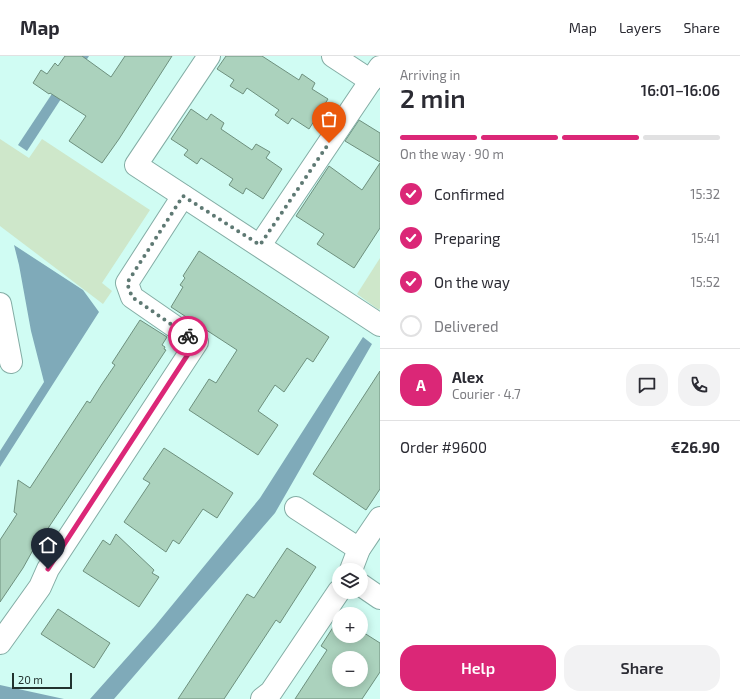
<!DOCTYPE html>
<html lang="en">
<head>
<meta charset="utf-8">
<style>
  body { margin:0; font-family:"Exo 2",sans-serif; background:#f2f2f3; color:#2b2b33; height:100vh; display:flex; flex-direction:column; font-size:15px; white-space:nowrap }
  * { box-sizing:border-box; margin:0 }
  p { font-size:13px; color:#7c7c81 }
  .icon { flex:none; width:22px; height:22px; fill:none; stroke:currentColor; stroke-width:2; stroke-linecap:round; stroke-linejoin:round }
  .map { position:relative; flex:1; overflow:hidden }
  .panel { display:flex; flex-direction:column; background:#fff; width:360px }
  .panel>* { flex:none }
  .controls { position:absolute; left:332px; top:507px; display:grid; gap:8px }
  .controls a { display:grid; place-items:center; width:36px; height:36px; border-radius:50%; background:#fff; box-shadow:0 2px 10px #0003; font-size:20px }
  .scale { position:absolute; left:12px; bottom:10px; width:60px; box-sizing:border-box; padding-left:4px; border:2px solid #21322e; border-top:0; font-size:11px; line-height:14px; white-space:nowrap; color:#21322e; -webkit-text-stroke:3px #d0fcf3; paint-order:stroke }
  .pin { position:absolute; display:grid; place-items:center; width:34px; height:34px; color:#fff; margin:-41px -17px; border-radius:50% 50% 50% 0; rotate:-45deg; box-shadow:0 0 4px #0007 }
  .pin .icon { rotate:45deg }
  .courier { position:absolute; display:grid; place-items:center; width:40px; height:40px; margin:-20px; border:3px solid #db2777; border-radius:50%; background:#fff; color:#222; box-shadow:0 1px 5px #0007 }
  .head em { font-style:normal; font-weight:600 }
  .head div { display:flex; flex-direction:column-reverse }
  .head { display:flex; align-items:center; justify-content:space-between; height:68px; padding:0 20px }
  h1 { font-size:26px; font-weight:600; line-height:30px }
  .bar { display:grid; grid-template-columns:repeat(4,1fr); gap:6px 4px; align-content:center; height:48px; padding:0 20px }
  .bar i { height:5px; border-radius:3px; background:#e1e1e2 }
  .bar .current { background:#db2777 }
  .bar p { grid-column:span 4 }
  .line { display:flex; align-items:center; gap:10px; padding:0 20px; border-top:1px solid #e1e1e2 }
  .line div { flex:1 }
  .round { display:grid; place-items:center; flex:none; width:42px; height:42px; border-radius:16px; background:#f2f2f3 }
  ol { padding:0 20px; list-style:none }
  li { display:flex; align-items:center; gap:12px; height:44px }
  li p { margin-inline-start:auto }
  li .icon { padding:4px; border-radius:50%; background:#db2777; color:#fff; stroke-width:4 }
  li:last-child { color:#7c7c81 }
  li i { width:22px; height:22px; border:2px solid #e1e1e2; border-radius:50% }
  .action { display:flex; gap:8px; margin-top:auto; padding:8px 20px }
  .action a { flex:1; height:46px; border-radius:16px; background:#db2777; color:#fff; font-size:16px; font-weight:600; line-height:46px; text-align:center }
  .action a+a { background:#f2f2f3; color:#2b2b33 }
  header { display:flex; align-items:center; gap:24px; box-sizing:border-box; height:56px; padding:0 20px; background:#fff; border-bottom:1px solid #e1e1e2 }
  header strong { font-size:19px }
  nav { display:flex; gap:22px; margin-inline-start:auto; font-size:14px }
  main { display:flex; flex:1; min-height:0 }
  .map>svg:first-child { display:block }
</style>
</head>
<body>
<header>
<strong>Map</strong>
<nav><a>Map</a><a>Layers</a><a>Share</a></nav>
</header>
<main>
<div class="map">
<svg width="380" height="643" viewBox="0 0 380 643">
  <rect width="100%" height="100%" fill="#d0fcf3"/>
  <g fill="#cee7ca">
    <path d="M0 83 29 102 42 83 150 154 102 227 112 235 103 248 0 170Z"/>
    <path d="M380 202V252L379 254 357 238Z"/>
  </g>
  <g fill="#7faab9">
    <path d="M77 0H89L27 95 18 89Z"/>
    <path d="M14 189 83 234 99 256 0 411V395L44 326 31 275 19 209Z"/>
    <path d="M363 281 372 288 275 457 114 643H90L155 570 260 442Z"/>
    <path d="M0 629 64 643H0Z"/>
  </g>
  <g fill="#abd2bd" stroke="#6e907e" fill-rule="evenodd">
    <path d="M65 0H82L111 21 125 0H172L119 83 102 107 69 85 86 60 50 37 49 38 33 27 41 14 47 18 55 7 58 10Z"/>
    <path d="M226 0H262L299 24 302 18 315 27 312 33 328 43 309 73 292 62 288 68 275 59 279 54 247 32 243 38 230 30 234 24 217 13Z"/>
    <path d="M191 53 207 64 211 58 224 67 221 73 252 94 256 88 270 96 266 102 282 113 263 143 246 132 243 138 229 129 233 123 201 102 197 108 184 99 188 94 171 83Z"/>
    <path d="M359 64 380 77V106L345 85Z"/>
    <path d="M380 107V172L354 212 317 188 324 178 296 160 329 110 362 134Z"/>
    <path d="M199 195 329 281 313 306 307 302 284 336 275 329 258 355 278 369 258 399 189 354 209 323 216 327 237 294 171 251 183 231 180 229 185 222 183 220Z"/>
    <path d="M140 264 167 281 162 289 165 291 164 293 166 294 39 486 38 485 23 512 0 546V484L17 458 14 456 18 424 30 432 87 345 90 347 102 328 115 309 112 307Z"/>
    <path d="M380 315V433L366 454 313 418Z"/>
    <path d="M164 392 233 437 217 462 203 453 179 488 173 484 166 496 124 466 150 427 143 423Z"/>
    <path d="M116 478 154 514 152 517 159 521 139 551 83 515 103 484 110 489Z"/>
    <path d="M287 492 316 511 280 567 276 564 224 643H178L247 538 254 542Z"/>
    <path d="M58 553 110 587 94 612 41 578Z"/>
    <path d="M339 562V580H361V575L380 587V616L362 643H295L327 594 321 590ZM339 602H361V624H339Z"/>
  </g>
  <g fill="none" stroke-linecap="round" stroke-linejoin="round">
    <defs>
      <g id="minor">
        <path d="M209 0 136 109 380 269"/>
        <path d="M333 0 371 25"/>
        <path d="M260 189 380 11"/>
        <path d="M0 248 11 306"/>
        <path d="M296 452 359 493"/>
        <path d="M351 514 359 493 380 462"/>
        <path d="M361 529 380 542"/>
        <path d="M0 587 40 531 48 513 197 286 132 241 127 227 183 140"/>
        <path d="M262 643 271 636 339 535"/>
      </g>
    </defs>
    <use href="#minor" stroke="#84ada5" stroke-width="24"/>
    <use href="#minor" stroke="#fff" stroke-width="22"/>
  </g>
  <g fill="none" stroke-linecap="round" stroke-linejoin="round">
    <path stroke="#5e7973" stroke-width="4" stroke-dasharray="0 7.2" d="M188 280 132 241 127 227 183 140 260 189 329 87"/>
    <path stroke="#db2777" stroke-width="5" d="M48 513 196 286 188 280"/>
  </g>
</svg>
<div class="controls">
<a><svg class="icon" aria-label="layers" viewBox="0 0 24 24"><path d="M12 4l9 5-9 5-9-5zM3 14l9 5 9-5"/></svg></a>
<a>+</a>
<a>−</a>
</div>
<div class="scale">20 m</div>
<div class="pin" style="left:329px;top:87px;background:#ea580c"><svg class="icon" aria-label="bag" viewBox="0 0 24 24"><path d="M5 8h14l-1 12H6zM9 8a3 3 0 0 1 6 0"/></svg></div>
<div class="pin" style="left:48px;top:513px;background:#1f2937"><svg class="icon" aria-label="home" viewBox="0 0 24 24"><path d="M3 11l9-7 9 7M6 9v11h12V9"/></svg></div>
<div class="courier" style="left:188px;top:280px"><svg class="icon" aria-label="bike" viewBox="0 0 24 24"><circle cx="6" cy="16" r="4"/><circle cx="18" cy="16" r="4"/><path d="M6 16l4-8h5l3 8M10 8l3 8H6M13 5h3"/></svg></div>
</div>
<section class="panel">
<div class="head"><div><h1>2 min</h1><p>Arriving in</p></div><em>16:01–16:06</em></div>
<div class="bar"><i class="current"></i><i class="current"></i><i class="current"></i><i></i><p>On the way · 90 m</p></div>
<ol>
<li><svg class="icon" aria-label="check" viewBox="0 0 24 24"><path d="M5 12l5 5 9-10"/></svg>Confirmed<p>15:32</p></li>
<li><svg class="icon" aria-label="check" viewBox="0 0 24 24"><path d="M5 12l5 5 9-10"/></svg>Preparing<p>15:41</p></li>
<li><svg class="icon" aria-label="check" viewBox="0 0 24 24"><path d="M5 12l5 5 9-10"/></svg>On the way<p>15:52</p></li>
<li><i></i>Delivered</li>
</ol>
<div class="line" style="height:72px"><b class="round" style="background:#db2777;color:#fff">A</b><div><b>Alex</b><p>Courier · 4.7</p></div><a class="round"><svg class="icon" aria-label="chat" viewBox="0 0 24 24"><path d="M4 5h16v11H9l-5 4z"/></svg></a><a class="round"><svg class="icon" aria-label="phone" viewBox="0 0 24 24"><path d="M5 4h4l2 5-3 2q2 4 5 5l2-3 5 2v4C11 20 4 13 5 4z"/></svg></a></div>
<div class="line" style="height:52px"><div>Order #9600</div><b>€26.90</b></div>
<div class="action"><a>Help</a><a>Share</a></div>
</section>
</main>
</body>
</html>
